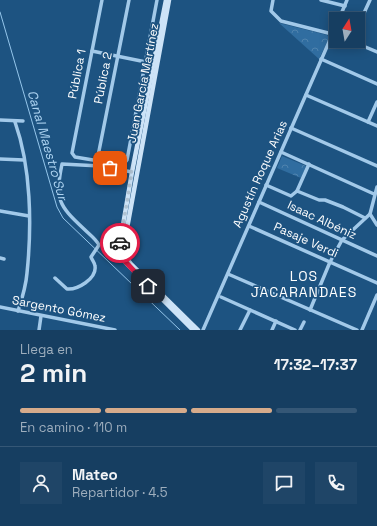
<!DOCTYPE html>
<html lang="es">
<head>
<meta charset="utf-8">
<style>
  body { margin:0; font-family:"Space Grotesk",sans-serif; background:#1f4567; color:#f1f3f6; height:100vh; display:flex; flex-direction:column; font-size:15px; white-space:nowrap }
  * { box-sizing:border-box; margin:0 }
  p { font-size:13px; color:#9eaebd }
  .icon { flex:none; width:22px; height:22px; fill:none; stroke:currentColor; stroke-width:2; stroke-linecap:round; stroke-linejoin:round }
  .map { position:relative; height:330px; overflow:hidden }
  .side { display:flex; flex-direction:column; background:#163e61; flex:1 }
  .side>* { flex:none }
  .needle { width:26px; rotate:11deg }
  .fabs { position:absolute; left:329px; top:12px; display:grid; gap:8px }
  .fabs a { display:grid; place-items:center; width:36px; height:36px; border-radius:0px; background:#163e61; box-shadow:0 2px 10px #0003,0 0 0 1px #355776; font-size:20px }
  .pin { position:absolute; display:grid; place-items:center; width:34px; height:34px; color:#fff; margin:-17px; border-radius:8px; box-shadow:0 2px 6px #0006 }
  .courier { position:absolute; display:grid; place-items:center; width:40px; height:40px; margin:-20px; border:3px solid #e11d48; border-radius:50%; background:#fff; color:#222; box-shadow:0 1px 5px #0007 }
  .headline em { font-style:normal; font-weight:700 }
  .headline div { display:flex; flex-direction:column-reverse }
  .headline { display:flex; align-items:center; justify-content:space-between; height:68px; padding:0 20px }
  h1 { font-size:26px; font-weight:700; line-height:30px }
  .bar { display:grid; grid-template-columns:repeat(4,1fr); gap:6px 4px; align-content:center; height:48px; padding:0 20px }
  .bar i { height:5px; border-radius:3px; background:#355776 }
  .bar .current { background:#d6ab8b }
  .bar p { grid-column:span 4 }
  .line { display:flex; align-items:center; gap:10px; padding:0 20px; border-top:1px solid #355776 }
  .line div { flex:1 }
  .round { display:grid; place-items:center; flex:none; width:42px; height:42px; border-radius:0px; background:#1f4567 }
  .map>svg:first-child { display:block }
</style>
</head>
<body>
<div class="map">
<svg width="377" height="330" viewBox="0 0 377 330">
  <defs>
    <pattern id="park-crowns" width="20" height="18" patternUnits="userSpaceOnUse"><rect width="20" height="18" fill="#306da0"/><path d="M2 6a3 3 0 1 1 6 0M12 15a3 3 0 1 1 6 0" fill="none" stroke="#4f83ae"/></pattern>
  </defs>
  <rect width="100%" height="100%" fill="#1d5381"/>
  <g fill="url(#park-crowns)">
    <path d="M279 23 327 35 329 38 319 59Z"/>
    <path d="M282 156 306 166 301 178 277 168Z"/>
  </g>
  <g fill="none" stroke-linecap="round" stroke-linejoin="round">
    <path stroke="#95c6eb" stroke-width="1" d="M0 12 57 207 63 218 180 330"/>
    <g stroke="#a2c9e9" stroke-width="3.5">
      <path d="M102 0 72 153 75 157 123 165 127 160 157 0"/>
      <path d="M273 0 271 11 281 21 336 35"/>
      <path d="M321 0 345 6"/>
      <path d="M364 13 370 0"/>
      <path d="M339 19 347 0"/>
      <path d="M351 41 377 52"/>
      <path d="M92 51 146 62"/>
      <path d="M321 59 377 84"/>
      <path d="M306 95 377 126"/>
      <path d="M0 120 23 121"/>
      <path d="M15 122C31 167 32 225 27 273 26 286 22 299 18 311"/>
      <path d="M368 122 377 102"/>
      <path d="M291 128 377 166"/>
      <path d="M281 152 374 194"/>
      <path d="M0 159 24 160"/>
      <path d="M97 161 129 0"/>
      <path d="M266 185 291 196 297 191 319 200H325L343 207 365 218"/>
      <path d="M297 191 309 164"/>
      <path d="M259 202 377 256"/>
      <path d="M0 211 29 216"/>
      <path d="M370 214 377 225"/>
      <path d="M249 226 377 283"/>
      <path d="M0 258 4 259"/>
      <path d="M228 274 357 330"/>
      <path d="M55 278 67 289C77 290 97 279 95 266 95 263 92 260 91 257L99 245C96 239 89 234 84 229 58 205 55 199 62 164L100 166 132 172"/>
      <path d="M221 297 295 330"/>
      <path d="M0 307 115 330"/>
      <path d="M310 310 330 262 342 240 370 214 377 187"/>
      <path d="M39 330 41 316"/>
      <path d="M203 330 336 26"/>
      <path d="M240 330 250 310"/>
      <path d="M272 330 276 321"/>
      <path d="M300 330 304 322"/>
      <path d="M362 330 377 295"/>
    </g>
    <g stroke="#cde3f7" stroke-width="4.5">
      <path d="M166 0 132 172 119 249 122 258 128 265 193 330"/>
      <path d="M169 0 123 250 125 256 131 264 198 330"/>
    </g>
  </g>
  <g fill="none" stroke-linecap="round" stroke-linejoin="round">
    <path stroke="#b0c3d3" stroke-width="4" stroke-dasharray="0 7.2" d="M110 168 132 172 120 243"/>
    <path stroke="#e11d48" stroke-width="5" d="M120 243 122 258 148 286"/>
  </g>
  <g text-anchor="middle" stroke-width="3.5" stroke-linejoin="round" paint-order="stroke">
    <g font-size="12" fill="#fff" stroke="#1d5381">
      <text transform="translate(77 74) rotate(-79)" y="4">Pública 1</text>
      <text transform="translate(103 78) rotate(-79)" y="4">Pública 2</text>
      <text transform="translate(143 83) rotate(-79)" y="4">Juan García Martínez</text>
      <text transform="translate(260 174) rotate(-66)" y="4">Agustín Roque Arias</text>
      <text transform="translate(322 220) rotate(25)" y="4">Isaac Albéniz</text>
      <text transform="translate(306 240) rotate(24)" y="4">Pasaje Verdi</text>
      <text transform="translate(59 309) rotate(11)" y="4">Sargento Gómez</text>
    </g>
    <g font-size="13" font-style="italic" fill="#add3f1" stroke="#1d5381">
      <text transform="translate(48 145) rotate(74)" y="5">Canal Maestro Sur</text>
    </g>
    <g font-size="14" letter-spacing="1" fill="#fff" stroke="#1d5381">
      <text x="304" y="281">LOS<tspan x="304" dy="16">JACARANDAES</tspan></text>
    </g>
  </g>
</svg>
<div class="fabs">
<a><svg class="needle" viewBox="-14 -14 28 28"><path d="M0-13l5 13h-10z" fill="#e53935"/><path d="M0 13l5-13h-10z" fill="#9eaebd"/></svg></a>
</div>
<div class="pin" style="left:110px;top:168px;background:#ea580c"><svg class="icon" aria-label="bag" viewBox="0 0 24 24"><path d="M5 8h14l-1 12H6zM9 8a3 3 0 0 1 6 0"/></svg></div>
<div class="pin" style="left:148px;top:286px;background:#1f2937"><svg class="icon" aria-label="home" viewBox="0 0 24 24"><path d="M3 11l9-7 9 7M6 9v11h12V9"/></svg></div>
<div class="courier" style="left:120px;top:243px"><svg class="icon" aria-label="car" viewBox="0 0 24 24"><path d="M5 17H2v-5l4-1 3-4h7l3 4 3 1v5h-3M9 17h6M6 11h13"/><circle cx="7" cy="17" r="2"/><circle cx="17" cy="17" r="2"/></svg></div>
</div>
<section class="side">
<div class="headline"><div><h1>2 min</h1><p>Llega en</p></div><em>17:32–17:37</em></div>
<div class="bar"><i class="current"></i><i class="current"></i><i class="current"></i><i></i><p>En camino · 110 m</p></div>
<div class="line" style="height:72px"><a class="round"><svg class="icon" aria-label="person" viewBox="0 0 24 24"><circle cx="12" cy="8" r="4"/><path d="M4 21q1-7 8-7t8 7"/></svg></a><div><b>Mateo</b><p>Repartidor · 4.5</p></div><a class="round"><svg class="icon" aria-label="chat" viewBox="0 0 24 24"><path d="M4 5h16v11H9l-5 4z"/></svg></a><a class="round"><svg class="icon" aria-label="phone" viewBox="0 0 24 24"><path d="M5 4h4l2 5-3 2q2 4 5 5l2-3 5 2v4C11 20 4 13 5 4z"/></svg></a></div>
</section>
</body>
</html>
